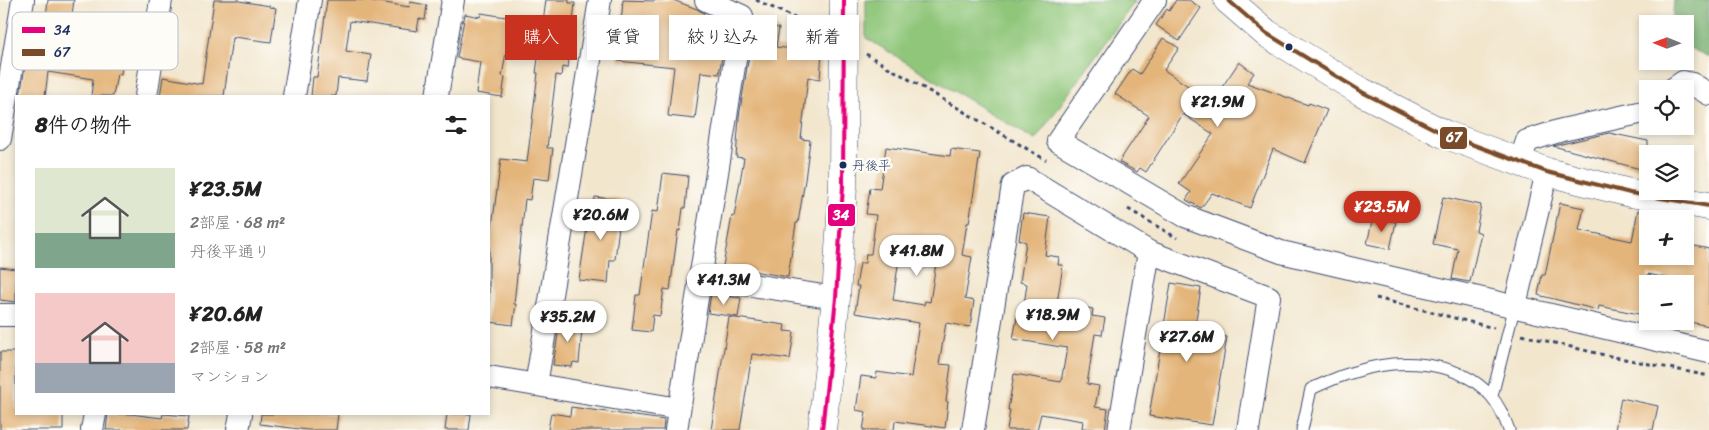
<!DOCTYPE html>
<html lang="ja">
<meta charset="utf-8">
<style>
body{margin:0;font-family:Sriracha,"Klee One",sans-serif;background:#f2f2f2;color:#222;height:100vh;display:flex;flex-direction:column;font-size:19px;white-space:nowrap}
*{box-sizing:border-box;margin:0}
p{font-size:16px;color:#767676}
.icon{flex:none;width:28px;height:28px;fill:none;stroke:currentColor;stroke-width:2;stroke-linecap:round;stroke-linejoin:round}
.map{position:relative;flex:1;overflow:hidden}
.details{position:absolute;left:15px;top:95px;width:475px;height:320px;display:flex;flex-direction:column;background:#fff;border-radius:0px;box-shadow:0 2px 8px #0003}
.details>*{flex:none}
.top-card{position:absolute;left:505px;top:15px;width:475px;height:45px;display:flex;gap:10px}
.needle{width:32px;rotate:271deg}
.tools{position:absolute;left:1639px;top:15px;display:grid;gap:10px}
.tools a{display:grid;place-items:center;width:55px;height:55px;border-radius:0px;background:#fff;box-shadow:0 2px 8px #0003;font-size:25px}
.price{position:absolute;translate:-50% -42px;padding:0 11px;border-radius:18px;background:#fff;color:#222;font-size:16px;line-height:32px;filter:drop-shadow(0 1px 2px #0008)}
.price::after{content:'';position:absolute;left:50%;top:30px;width:15px;height:11px;margin-left:-8px;background:inherit;clip-path:polygon(0 0,100% 0,50% 100%)}
.price.on{background:#c8321e;color:#fff}
ul{padding:0;list-style:none}
li{display:flex;align-items:center;gap:15px;height:125px;padding:0 20px}
li span{display:grid;place-items:center;flex:none;width:140px;height:100px;border-radius:0px;color:#555}
li>.icon{margin-inline-start:auto}
span .icon{width:60px;height:60px;fill:#fffc;stroke-width:1}
li b{font-size:21px}
h2{display:flex;justify-content:space-between;align-items:center;height:60px;padding:0 20px;font-size:21px}
.tag{padding:0 18px;border-radius:0px;background:#fff;box-shadow:0 2px 8px #0003;font-size:18px;line-height:45px}
.tag.on{background:#c8321e;color:#fff}
.map>svg:first-child{display:block}
.green{fill:#8fc679;stroke:#557a6c}
.forest{fill:#73ab69;stroke:#476d64}
.building{fill:#e4b57a;fill-rule:evenodd}
.lines{fill:none;stroke-linecap:round;stroke-linejoin:round}
.lane-casing{stroke:#3b4a6f;stroke-width:13}
.street-casing{stroke:#3b4a6f;stroke-width:24}
.secondary-casing{stroke:#3b4a6f;stroke-width:29}
.path{stroke:#3b4a6f;stroke-width:3;stroke-dasharray:4 4;stroke-linecap:butt}
.lane{stroke:#fff;stroke-width:11}
.street{stroke:#fff;stroke-width:22}
.secondary{stroke:#fff;stroke-width:28}
.bus-1-casing{stroke:#fdfcf7;stroke-width:8}
.bus-2-casing{stroke:#fdfcf7;stroke-width:8}
.bus-1{stroke:#e5007d;stroke-width:4}
.bus-2{stroke:#7a4b2a;stroke-width:4}
.bus-dot{fill:#1b2f5e;stroke:#fdfcf7;stroke-width:2}
.labels{text-anchor:middle;dominant-baseline:central;stroke-width:5;stroke-linejoin:round;paint-order:stroke}
.bus-label{font-size:13px;fill:#1b2f5e;stroke:#fdfcf7;text-anchor:start}
.key{fill:#fdfcf7;stroke:#b9bec9;stroke-width:1}
.key-label{font-size:14px;fill:#1b2f5e}
.line-badge{stroke:#fdfcf7;stroke-width:2}
.badge-label{font-size:14px;text-anchor:middle;font-weight:bold;fill:#fff}
</style>
<div class="map">
<svg width="1709" height="430" viewBox="0 0 1709 430">
<rect width="100%" height="100%" fill="#fdfcf7"/>
<filter id="ink" filterUnits="userSpaceOnUse"><feTurbulence type="fractalNoise" baseFrequency=".02" numOctaves="2"/><feDisplacementMap in="SourceGraphic" scale="10" xChannelSelector="R" yChannelSelector="G"/><feConvolveMatrix kernelMatrix="1 2 1 2 8 2 1 2 1" color-interpolation-filters="sRGB"/></filter>
<filter id="wash" filterUnits="userSpaceOnUse"><feTurbulence type="fractalNoise" baseFrequency=".0096" numOctaves="4" result="noise"/><feDisplacementMap in="SourceGraphic" scale="20" xChannelSelector="R" yChannelSelector="G"/><feGaussianBlur stdDeviation="1.12" result="paint"/><feColorMatrix in="noise" values="0 0 0 0 0 0 0 0 0 0 0 0 0 0 0 0 0 1.4 0 .05"/><feComposite in="paint" operator="in"/></filter>
<g filter="url(#wash)">
<rect width="100%" height="100%" fill="#f2e6cd"/>
<path class="green" d="M 866,0 L 1136,0 L 1035,140 L 866,38 Z"/>
<path class="forest" d="M 1674,0 L 1709,0 L 1709,57 L 1685,46 L 1685,24 L 1672,24 Z"/>
<g id="blocks">
<path class="building" d="M 48,0 L 74,0 L 66,59 L 97,64 L 100,42 L 125,46 L 121,74 L 117,74 L 113,96 L 91,96 L 93,79 L 48,72 L 45,96 L 20,96 L 26,61 L 40,63 Z
M 214,0 L 240,0 L 239,1 L 270,6 L 270,7 L 276,8 L 271,42 L 234,37 L 234,39 L 232,38 L 224,96 L 160,96 L 163,77 L 202,84 Z
M 327,0 L 367,0 L 409,7 L 410,2 L 427,5 L 425,20 L 419,19 L 417,31 L 350,21 L 346,51 L 371,55 L 367,81 L 338,78 L 336,96 L 311,96 L 313,77 L 317,77 Z
M 546,0 L 569,0 L 569,3 L 575,3 L 568,68 L 562,67 L 561,76 L 556,75 L 547,148 L 553,148 L 549,180 L 533,178 L 530,200 L 525,199 L 514,304 L 516,304 L 513,325 L 489,322 L 489,234 L 491,234 L 501,159 L 527,162 L 538,73 L 536,73 Z
M 623,0 L 655,1 L 656,0 L 673,0 L 697,9 L 704,13 L 694,38 L 707,40 L 707,44 L 724,46 L 719,74 L 701,72 L 695,119 L 668,116 L 674,67 L 618,61 Z
M 1176,0 L 1189,0 L 1201,8 L 1179,41 L 1156,25 L 1167,9 L 1169,11 Z
M 481,13 L 512,18 L 502,76 L 505,77 L 502,97 L 476,93 L 480,62 L 457,58 L 465,14 L 480,17 Z
M 754,25 L 779,28 L 776,47 L 822,52 L 820,79 L 808,77 L 801,139 L 810,140 L 805,180 L 798,223 L 796,223 L 788,277 L 723,266 L 732,216 L 734,217 L 744,158 L 736,157 L 739,117 Z
M 1163,38 L 1179,48 L 1164,70 L 1212,102 L 1239,62 L 1254,73 L 1247,83 L 1308,105 L 1309,103 L 1327,110 L 1305,163 L 1273,149 L 1250,208 L 1212,193 L 1201,208 L 1186,200 L 1191,192 L 1179,184 L 1213,134 L 1183,114 L 1146,172 L 1140,168 L 1137,172 L 1119,162 L 1149,116 L 1115,94 L 1132,69 L 1140,74 Z
M 1609,133 L 1648,141 L 1648,171 L 1553,146 Z
M 886,147 L 950,156 L 951,149 L 980,153 L 969,223 L 967,223 L 962,255 L 972,257 L 965,299 L 974,301 L 970,327 L 946,323 L 939,364 L 951,365 L 946,401 L 948,402 L 945,428 L 895,421 L 894,430 L 863,430 L 866,412 L 856,410 L 861,376 L 876,378 L 877,372 L 911,377 L 919,323 L 855,313 L 859,286 L 856,286 L 860,263 L 865,263 L 866,254 L 871,254 L 876,215 L 866,214 L 870,188 L 880,189 ZM 900,252 L 937,257 L 930,302 L 925,301 L 924,305 L 893,300 Z
M 663,173 L 688,176 L 685,208 L 683,208 L 680,231 L 678,230 L 670,290 L 664,289 L 660,316 L 653,315 L 651,332 L 632,330 L 636,295 L 640,295 L 652,211 L 658,212 Z
M 595,197 L 622,200 L 615,260 L 610,260 L 608,283 L 579,280 L 587,227 L 591,227 Z
M 1443,197 L 1481,205 L 1476,231 L 1481,233 L 1470,282 L 1452,279 L 1458,249 L 1433,244 Z
M 1560,203 L 1584,208 L 1579,230 L 1632,241 L 1638,210 L 1648,212 L 1648,256 L 1685,256 L 1685,244 L 1709,249 L 1709,326 L 1685,321 L 1685,282 L 1648,274 L 1648,299 L 1644,315 L 1599,306 L 1598,310 L 1538,295 L 1542,275 L 1545,275 Z
M 1023,213 L 1050,217 L 1045,255 L 1059,257 L 1058,265 L 1063,265 L 1057,303 L 1093,309 L 1092,316 L 1105,318 L 1102,335 L 1095,334 L 1087,384 L 1099,386 L 1095,407 L 1108,409 L 1105,430 L 1082,428 L 1083,421 L 1041,414 L 1037,430 L 1007,430 L 1010,410 L 1008,410 L 1014,374 L 1061,382 L 1067,348 L 1013,339 L 1017,318 L 1022,318 L 1027,284 L 1020,282 L 1026,242 L 1019,240 Z
M 1373,217 L 1396,222 L 1390,249 L 1367,244 Z
M 0,267 L 16,269 L 16,302 L 0,300 Z
M 1171,283 L 1201,288 L 1194,332 L 1227,337 L 1212,425 L 1149,416 Z
M 711,294 L 741,298 L 738,317 L 708,313 Z
M 561,316 L 578,318 L 577,328 L 582,329 L 579,363 L 573,362 L 572,367 L 553,365 Z
M 729,317 L 785,325 L 784,331 L 794,332 L 790,359 L 752,354 L 740,430 L 711,430 Z
M 0,352 L 16,352 L 16,414 L 63,414 L 63,430 L 0,430 Z
M 1621,398 L 1658,406 L 1653,430 L 1615,430 Z
M 571,407 L 664,420 L 663,430 L 548,430 L 551,413 L 570,416 Z
M 108,414 L 130,414 L 162,418 L 163,414 L 189,416 L 187,430 L 106,430 Z
M 261,414 L 338,414 L 336,430 L 307,430 L 260,424 Z
M 447,414 L 471,414 L 469,430 L 445,430 Z"/>
</g>
</g>
<g filter="url(#ink)">
<use href="#blocks" fill-opacity="0" stroke="#3b4a6f" stroke-width="1"/>
<g class="lines">
<g class="lane-casing">
<path id="lane" d="M 1492,396 L 1515,305
M 1302,430 L 1311,389 C 1324,383 1337,377 1351,373 C 1395,358 1457,358 1491,396 C 1499,405 1505,419 1509,430"/>
</g>
<g class="street-casing">
<path id="street" d="M 1155,0 L 1058,141 L 1185,216 L 1281,252 L 1709,352
M 1673,89 L 1683,82 L 1692,84 L 1709,94
M 146,96 L 161,0
M 294,96 L 310,0
M 437,96 L 453,0
M 0,139 L 23,0
M 1520,162 L 1527,141 L 1562,130 L 1648,111
M 700,277 L 836,298
M 1515,305 L 1547,172
M 0,315 L 16,315
M 489,377 L 679,409
M 536,385 L 600,0
M 92,430 L 95,414
M 238,430 L 241,414
M 676,430 L 742,16 L 706,0
M 973,430 L 1013,185 L 1027,178 L 1149,252 L 1269,297 L 1248,430
M 1119,430 L 1149,252"/>
</g>
<g class="secondary-casing">
<path id="secondary" d="M 1228,0 L 1266,33 L 1362,92 L 1444,134 L 1547,172 L 1630,193 L 1709,206
M 822,430 L 836,298 L 843,186 L 844,0"/>
</g>
<path class="path" d="M 756,0 L 821,30
M 866,54 L 1046,160
M 1128,209 L 1177,238
M 1376,298 L 1494,328
M 1522,335 L 1600,354 L 1709,376"/>
<use href="#lane" class="lane"/>
<use href="#street" class="street"/>
<use href="#secondary" class="secondary"/>
<g class="bus-1-casing">
<path id="bus-1" d="M 822,430 L 836,298 L 843,186 L 844,0"/>
</g>
<g class="bus-2-casing">
<path id="bus-2" d="M 1228,0 L 1266,33 L 1362,92 L 1444,134 L 1547,172 L 1630,193 L 1709,206"/>
</g>
<use href="#bus-1" class="bus-1"/>
<use href="#bus-2" class="bus-2"/>
</g>
</g>
<g class="bus-dot">
<circle cx="1289" cy="47" r="4.5"/>
<circle cx="843" cy="165" r="4.5"/>
</g>
<g class="labels">
<g class="bus-label">
<text x="852" y="165">丹後平</text>
</g>
</g>
<rect x="12" y="12" width="166" height="58" rx="8" class="key"/>
<rect x="22" y="27" width="23" height="6" fill="#e5007d"/>
<rect x="22" y="49" width="23" height="7" fill="#7a4b2a"/>
<g class="key-label">
<text x="54" y="35">34</text>
<text x="54" y="57">67</text>
</g>
<g class="line-badge">
<rect x="1439" y="126" width="29" height="24" rx="5" fill="#7a4b2a"/>
<rect x="827" y="203" width="29" height="24" rx="5" fill="#e5007d"/>
</g>
<g class="badge-label">
<text x="1454" y="142">67</text>
<text x="841" y="220">34</text>
</g>
</svg>
<div class="tools">
<a><svg class="needle" viewBox="-14 -14 28 28"><path d="M0-13l5 13h-10z" fill="#e53935"/><path d="M0 13l5-13h-10z" fill="#767676"/></svg></a>
<a><svg class="icon" aria-label="locate" viewBox="0 0 24 24"><circle cx="12" cy="12" r="6"/><path d="M12 2v4M12 18v4M2 12h4M18 12h4"/></svg></a>
<a><svg class="icon" aria-label="layers" viewBox="0 0 24 24"><path d="M12 4l9 5-9 5-9-5zM3 14l9 5 9-5"/></svg></a>
<a>+</a>
<a>−</a>
</div>
<b class="price" style="left:1218px;top:128px">¥21.9M</b>
<b class="price on" style="left:1382px;top:233px">¥23.5M</b>
<b class="price" style="left:601px;top:241px">¥20.6M</b>
<b class="price" style="left:917px;top:277px">¥41.8M</b>
<b class="price" style="left:724px;top:306px">¥41.3M</b>
<b class="price" style="left:1053px;top:341px">¥18.9M</b>
<b class="price" style="left:568px;top:343px">¥35.2M</b>
<b class="price" style="left:1187px;top:363px">¥27.6M</b>
<div class="top-card">
<a class="tag on">購入</a>
<a class="tag">賃貸</a>
<a class="tag">絞り込み</a>
<a class="tag">新着</a>
</div>
<section class="details">
<h2>8件の物件<svg class="icon" aria-label="filters" viewBox="0 0 24 24"><path d="M4 7h16M4 17h16"/><circle cx="9" cy="7" r="2"/><circle cx="15" cy="17" r="2"/></svg></h2>
<ul>
<li><span style="background:linear-gradient(#dfe7d0 65%,#7fa58c 0)"><svg class="icon" aria-label="home" viewBox="0 0 24 24"><path d="M3 11l9-7 9 7M6 9v11h12V9"/></svg></span><div><b>¥23.5M</b><p>2部屋 · 68 m²</p><p>丹後平通り</p></div></li>
<li><span style="background:linear-gradient(#f6c9c9 70%,#9aa5b1 0)"><svg class="icon" aria-label="home" viewBox="0 0 24 24"><path d="M3 11l9-7 9 7M6 9v11h12V9"/></svg></span><div><b>¥20.6M</b><p>2部屋 · 58 m²</p><p>マンション</p></div></li>
</ul>
</section>
</div>
